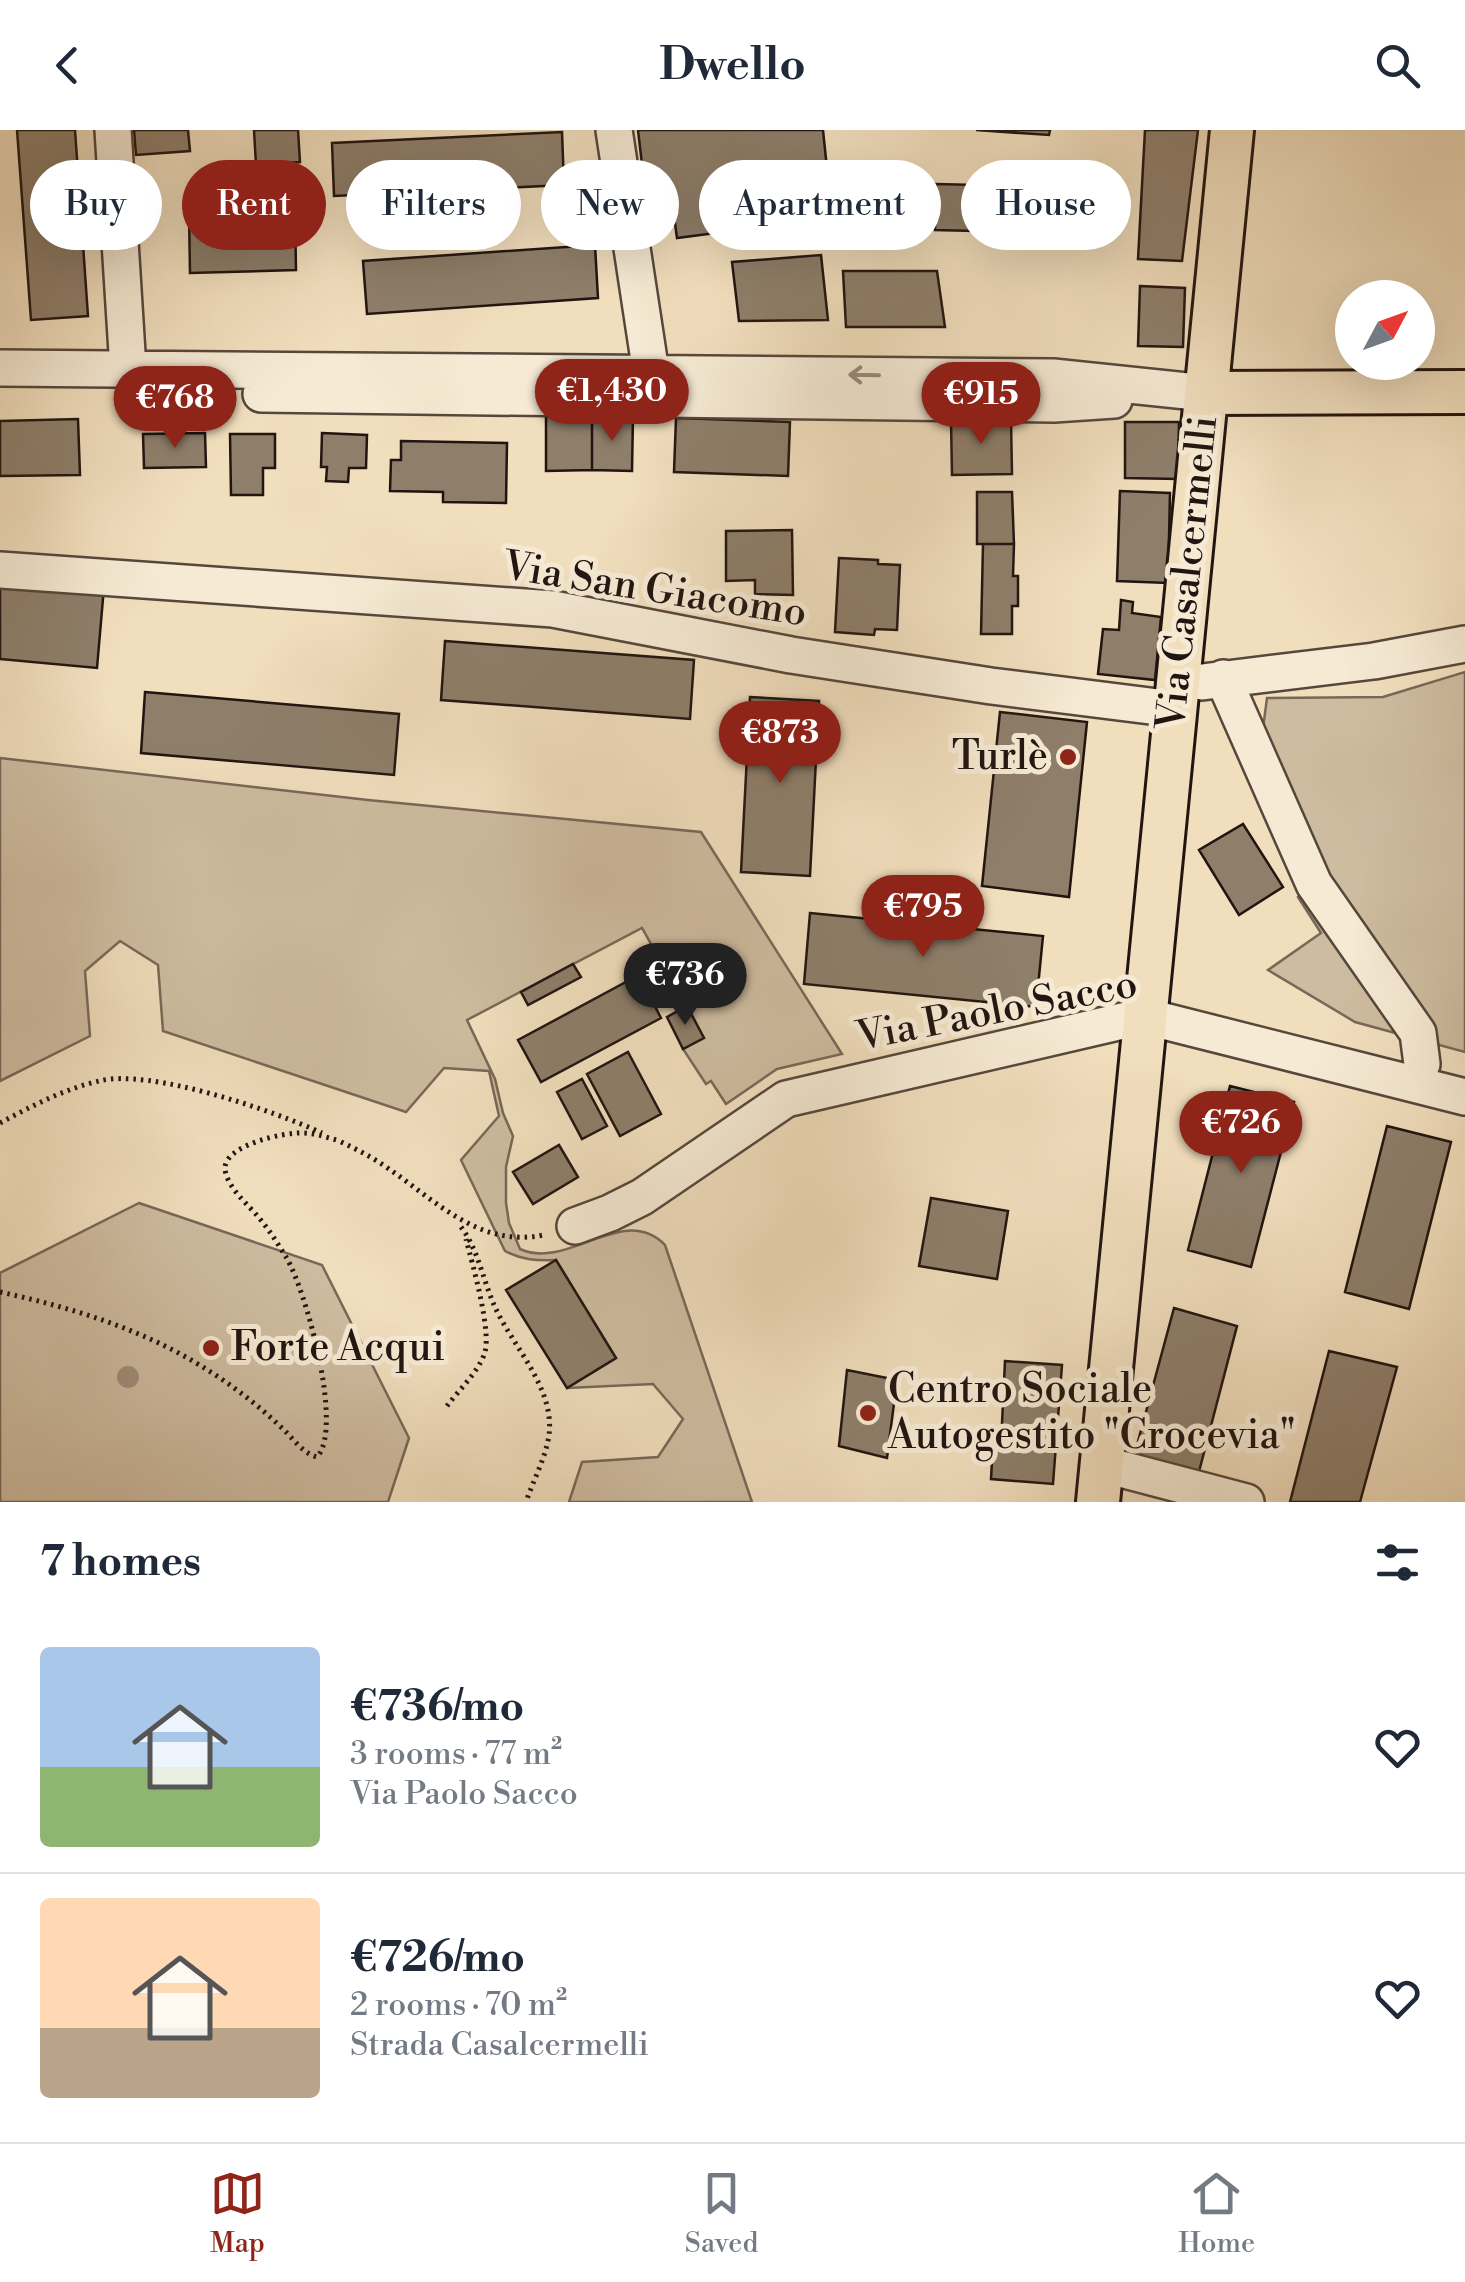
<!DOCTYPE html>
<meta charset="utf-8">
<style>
body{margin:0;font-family:"Libre Bodoni",serif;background:#f6f6f7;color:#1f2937;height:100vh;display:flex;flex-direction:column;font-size:38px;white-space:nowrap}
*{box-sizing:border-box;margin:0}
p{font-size:32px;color:#747a83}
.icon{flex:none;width:55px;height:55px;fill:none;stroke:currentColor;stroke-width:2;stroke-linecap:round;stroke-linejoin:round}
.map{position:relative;height:1372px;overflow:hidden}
.sheet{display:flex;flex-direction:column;background:#fff;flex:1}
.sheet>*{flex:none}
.banner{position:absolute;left:30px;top:30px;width:1405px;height:90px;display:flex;gap:20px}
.needle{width:65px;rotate:49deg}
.buttons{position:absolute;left:1335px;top:150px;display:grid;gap:20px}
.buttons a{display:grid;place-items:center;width:100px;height:100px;border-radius:50%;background:#fff;box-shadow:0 10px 40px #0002;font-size:50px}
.price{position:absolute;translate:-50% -85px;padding:0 22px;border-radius:35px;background:#8f2418;color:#fff;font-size:32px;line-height:65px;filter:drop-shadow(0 2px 5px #0008)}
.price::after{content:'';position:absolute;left:50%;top:60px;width:30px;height:22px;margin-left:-15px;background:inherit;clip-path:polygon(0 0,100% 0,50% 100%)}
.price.active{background:#222;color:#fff}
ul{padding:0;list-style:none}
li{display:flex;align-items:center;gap:30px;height:250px;padding:0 40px}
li+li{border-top:2px solid #e0e1e3}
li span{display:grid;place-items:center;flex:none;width:280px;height:200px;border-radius:10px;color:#555}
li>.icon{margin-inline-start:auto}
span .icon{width:120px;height:120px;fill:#fffc;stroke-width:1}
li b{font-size:42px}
h2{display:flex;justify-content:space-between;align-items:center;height:120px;padding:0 40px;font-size:42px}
.tag{padding:0 35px;border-radius:45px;background:#fff;box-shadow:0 10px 40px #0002;font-size:35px;line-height:90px}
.tag.active{background:#8f2418;color:#fff}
header{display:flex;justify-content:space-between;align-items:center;height:130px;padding:0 40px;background:#fff;font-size:45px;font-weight:700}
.dock{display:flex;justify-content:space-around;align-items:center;height:140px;border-top:2px solid #e0e1e3;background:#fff;font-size:28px;color:#747a83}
.dock a{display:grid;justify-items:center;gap:5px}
.dock .active{color:#8f2418}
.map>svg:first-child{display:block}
.green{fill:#cebca0;stroke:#786858;stroke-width:2.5}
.building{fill:#8e7e6a;stroke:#221511;stroke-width:2.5}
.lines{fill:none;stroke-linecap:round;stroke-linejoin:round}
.minor-casing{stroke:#56473c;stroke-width:40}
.major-casing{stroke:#221511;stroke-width:48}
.path{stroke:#221511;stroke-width:5;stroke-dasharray:2.5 5;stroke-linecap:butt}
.minor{stroke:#f6ead4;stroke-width:35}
.major{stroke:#f1debd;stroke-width:42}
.tree{fill:#a08f7a}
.oneway{stroke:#978a7c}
.poi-dot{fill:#8f2418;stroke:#f6ead4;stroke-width:4}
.labels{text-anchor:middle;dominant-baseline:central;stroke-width:10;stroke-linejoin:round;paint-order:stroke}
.street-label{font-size:40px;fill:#221511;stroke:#f6ead4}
.poi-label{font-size:40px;fill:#221511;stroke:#f6ead4;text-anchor:start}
</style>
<header><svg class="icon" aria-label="back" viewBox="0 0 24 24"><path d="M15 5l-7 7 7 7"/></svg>Dwello<svg class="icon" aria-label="search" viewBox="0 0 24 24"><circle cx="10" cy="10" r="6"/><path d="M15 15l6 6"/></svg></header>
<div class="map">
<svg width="1465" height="1372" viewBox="0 0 1465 1372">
<rect width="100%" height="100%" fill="#f1debd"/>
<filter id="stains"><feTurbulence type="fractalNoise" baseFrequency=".002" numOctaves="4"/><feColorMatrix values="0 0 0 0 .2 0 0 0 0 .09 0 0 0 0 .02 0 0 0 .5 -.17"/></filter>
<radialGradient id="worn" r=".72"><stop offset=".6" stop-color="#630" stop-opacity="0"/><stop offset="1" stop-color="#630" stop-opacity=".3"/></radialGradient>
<path class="green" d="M 1465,542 L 1465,922 L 1355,892 L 1268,840 L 1321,803 L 1298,767 L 1318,753 L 1260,621 L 1267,568 L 1383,567 Z
M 0,628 L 368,670 L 701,702 L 842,924 L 777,939 L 726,974 L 711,951 L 706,954 L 683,919 L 703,907 L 642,798 L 467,890 L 495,949 L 503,983 L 513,1006 L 506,1037 L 506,1073 L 509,1093 L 520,1119 C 568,1141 623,1072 665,1115 L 752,1372 L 569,1372 L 582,1332 L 658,1327 L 683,1289 L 653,1254 L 567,1258 L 616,1228 L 556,1130 C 537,1131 522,1130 505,1121 L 461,1030 L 499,986 L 489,941 L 444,938 L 406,982 L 163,901 L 158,835 L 120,811 L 85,841 L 90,906 L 0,951 Z
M 139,1073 L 322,1135 L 409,1308 L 388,1372 L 0,1372 L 0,1143 Z"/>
<path class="building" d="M 17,0 L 75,0 L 88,186 L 31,190 Z
M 134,0 L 188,0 L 190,21 L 136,25 Z
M 254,0 L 298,0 L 300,32 L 256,35 Z
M 638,0 L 823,0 L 832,87 L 800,91 L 794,43 L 714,52 L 716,71 L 737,70 L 739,100 L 677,108 L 670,57 L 645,60 Z
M 976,0 L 1050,0 L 1049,5 Z
M 1145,0 L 1198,0 L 1182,131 L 1138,129 Z
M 562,2 L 564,55 L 334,66 L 332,13 Z
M 936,54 L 1066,57 L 1065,103 L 935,100 Z
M 295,81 L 296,140 L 190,143 L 189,83 Z
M 595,115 L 598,168 L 367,184 L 363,131 Z
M 821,125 L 828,190 L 739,191 L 732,132 Z
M 843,141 L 937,141 L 945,197 L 846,197 Z
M 1140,156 L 1185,158 L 1183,217 L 1138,216 Z
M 546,286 L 592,287 L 592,340 L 546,341 Z
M 592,287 L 633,287 L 632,341 L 592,340 Z
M 676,288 L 790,292 L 788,346 L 674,342 Z
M 78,289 L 80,345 L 0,346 L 0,291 Z
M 1011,290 L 1012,344 L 952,345 L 951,291 Z
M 1125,292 L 1179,292 L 1178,349 L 1125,348 Z
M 205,303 L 206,337 L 144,338 L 143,304 Z
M 322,303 L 367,305 L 366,338 L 349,338 L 348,352 L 326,351 L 327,337 L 321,337 Z
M 230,304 L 275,304 L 275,338 L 263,338 L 263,365 L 231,365 Z
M 401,311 L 507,313 L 506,373 L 443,372 L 443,362 L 390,361 L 391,330 L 401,330 Z
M 1120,361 L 1170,363 L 1168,453 L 1117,451 Z
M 977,362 L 1012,362 L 1014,414 L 977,414 Z
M 792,400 L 793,465 L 755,464 L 755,450 L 726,451 L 726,401 Z
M 983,414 L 1014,414 L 1013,446 L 1018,446 L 1018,476 L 1012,476 L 1012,504 L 981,504 Z
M 839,428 L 878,430 L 878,434 L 900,435 L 897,500 L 875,499 L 874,505 L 835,502 Z
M 0,448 L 104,457 L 97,538 L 0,529 Z
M 1121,470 L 1133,472 L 1132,483 L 1161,487 L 1155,550 L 1098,544 L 1103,499 L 1119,500 Z
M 445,511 L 694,530 L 690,589 L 441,570 Z
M 145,562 L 399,584 L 394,645 L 141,623 Z
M 750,567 L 819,571 L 810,746 L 741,742 Z
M 1000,582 L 1087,592 L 1069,767 L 982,756 Z
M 1243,694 L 1283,757 L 1239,785 L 1199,720 Z
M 810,783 L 1043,806 L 1036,877 L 804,854 Z
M 573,834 L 581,847 L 528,875 L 521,862 Z
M 639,845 L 661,888 L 541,952 L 518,910 Z
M 687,876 L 704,908 L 683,919 L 667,887 Z
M 628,922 L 661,984 L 620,1006 L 587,944 Z
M 582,949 L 607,996 L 582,1009 L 557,962 Z
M 1230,956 L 1294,972 L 1251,1137 L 1188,1120 Z
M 1387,996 L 1451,1012 L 1409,1179 L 1345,1162 Z
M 559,1015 L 578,1047 L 533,1074 L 513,1042 Z
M 931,1068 L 1008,1081 L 997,1149 L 919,1136 Z
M 556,1130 L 616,1228 L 567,1258 L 506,1160 Z
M 1174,1178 L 1237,1196 L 1195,1357 L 1130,1341 Z
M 1329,1221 L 1397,1237 L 1360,1372 L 1290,1372 Z
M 1005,1231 L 1062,1235 L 1053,1354 L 991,1349 L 993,1312 L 1001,1314 Z
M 847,1240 L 897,1250 L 887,1328 L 839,1316 Z"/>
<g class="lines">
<g class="minor-casing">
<path id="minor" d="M 113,0 L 128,239
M 614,0 L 651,243
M 0,238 L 1053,247 L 1206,263
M 261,264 L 1054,274 L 1114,270
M 0,440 L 553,479 L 791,525 L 991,556 L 1174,579
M 1223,548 L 1314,754 L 1418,903 L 1422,934
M 1202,552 L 1374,531 L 1465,514
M 575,1096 L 610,1083 L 642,1067 L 786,969 L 1144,886 L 1465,967
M 1102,1334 L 1246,1372"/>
</g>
<g class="major-casing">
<path id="major" d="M 1206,263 L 1465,262
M 1098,1372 L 1232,0"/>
</g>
<path class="path" d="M 0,993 C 32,976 64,959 99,951 C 150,938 274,981 322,1003
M 341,1012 C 358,1020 374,1028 389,1039 C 436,1071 480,1118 543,1105
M 461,1097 C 479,1121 483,1151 495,1177 C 513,1217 555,1258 549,1305 C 546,1327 533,1351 526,1372
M 0,1162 C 73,1178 146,1200 209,1241 C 235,1257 260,1277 282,1298 C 293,1308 302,1323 317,1327 C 344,1298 306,1160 286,1127 C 278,1114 270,1101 260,1089 C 249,1075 227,1058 225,1039 C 224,1015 284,1002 303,1003 C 316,1003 328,1008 340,1011
M 447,1276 C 459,1260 477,1243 484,1225 C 493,1204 472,1133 466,1109"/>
<use href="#minor" class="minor"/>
<use href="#major" class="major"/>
</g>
<circle class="tree" cx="128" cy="1247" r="11"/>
<defs><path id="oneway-shaft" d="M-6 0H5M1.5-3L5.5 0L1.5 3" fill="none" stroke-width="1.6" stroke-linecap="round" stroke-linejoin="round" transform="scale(2.5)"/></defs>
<use class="oneway" href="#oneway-shaft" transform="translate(864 245) rotate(-179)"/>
<g class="poi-dot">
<circle cx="1068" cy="627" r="10"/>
<circle cx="211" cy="1218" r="10"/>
<circle cx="868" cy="1283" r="10"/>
</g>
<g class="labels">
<g class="street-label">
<text transform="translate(1188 443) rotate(-84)">Via Casalcermelli</text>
<text transform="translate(655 460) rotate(9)">Via San Giacomo</text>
<text transform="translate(997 881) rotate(-11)">Via Paolo Sacco</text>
</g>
<g class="poi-label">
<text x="1048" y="627" text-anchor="end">Turlè</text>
<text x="231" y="1218">Forte Acqui</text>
<text x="888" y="1260">Centro Sociale<tspan x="888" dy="46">Autogestito "Crocevia"</tspan></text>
</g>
</g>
<rect width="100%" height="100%" filter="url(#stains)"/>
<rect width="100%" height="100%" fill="url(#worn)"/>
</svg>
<div class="buttons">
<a><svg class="needle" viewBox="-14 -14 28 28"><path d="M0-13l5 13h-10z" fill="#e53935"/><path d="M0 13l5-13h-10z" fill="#747a83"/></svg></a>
</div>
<b class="price" style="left:612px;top:314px">€1,430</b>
<b class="price" style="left:981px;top:317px">€915</b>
<b class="price" style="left:175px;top:321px">€768</b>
<b class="price" style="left:780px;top:656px">€873</b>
<b class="price" style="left:923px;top:830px">€795</b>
<b class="price active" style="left:685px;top:898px">€736</b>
<b class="price" style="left:1241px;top:1046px">€726</b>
<div class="banner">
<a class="tag">Buy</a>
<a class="tag active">Rent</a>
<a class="tag">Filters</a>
<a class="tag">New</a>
<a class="tag">Apartment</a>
<a class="tag">House</a>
</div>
</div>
<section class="sheet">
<h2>7 homes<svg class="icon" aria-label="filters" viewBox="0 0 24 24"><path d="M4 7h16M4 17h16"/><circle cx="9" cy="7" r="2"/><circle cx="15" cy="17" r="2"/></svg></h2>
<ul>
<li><span style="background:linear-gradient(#a9c7e8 60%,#8fb573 0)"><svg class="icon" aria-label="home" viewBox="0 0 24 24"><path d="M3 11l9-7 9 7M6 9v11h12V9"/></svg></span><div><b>€736/mo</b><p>3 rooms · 77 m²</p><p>Via Paolo Sacco</p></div><svg class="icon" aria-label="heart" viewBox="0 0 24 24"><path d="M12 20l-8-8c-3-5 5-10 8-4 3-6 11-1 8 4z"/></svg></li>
<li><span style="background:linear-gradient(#ffd9b3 65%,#b9a48a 0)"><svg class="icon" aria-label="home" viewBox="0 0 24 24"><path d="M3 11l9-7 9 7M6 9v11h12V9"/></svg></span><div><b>€726/mo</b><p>2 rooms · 70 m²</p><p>Strada Casalcermelli</p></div><svg class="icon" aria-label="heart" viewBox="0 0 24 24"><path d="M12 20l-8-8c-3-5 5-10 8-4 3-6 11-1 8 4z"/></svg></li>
</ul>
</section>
<nav class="dock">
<a class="active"><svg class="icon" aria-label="map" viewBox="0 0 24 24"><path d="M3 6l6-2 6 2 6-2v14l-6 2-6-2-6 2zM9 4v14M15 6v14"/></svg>Map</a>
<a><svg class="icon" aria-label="saved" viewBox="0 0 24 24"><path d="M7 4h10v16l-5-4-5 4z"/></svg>Saved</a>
<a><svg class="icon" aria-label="home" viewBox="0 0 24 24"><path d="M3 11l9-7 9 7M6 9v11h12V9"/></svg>Home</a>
</nav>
